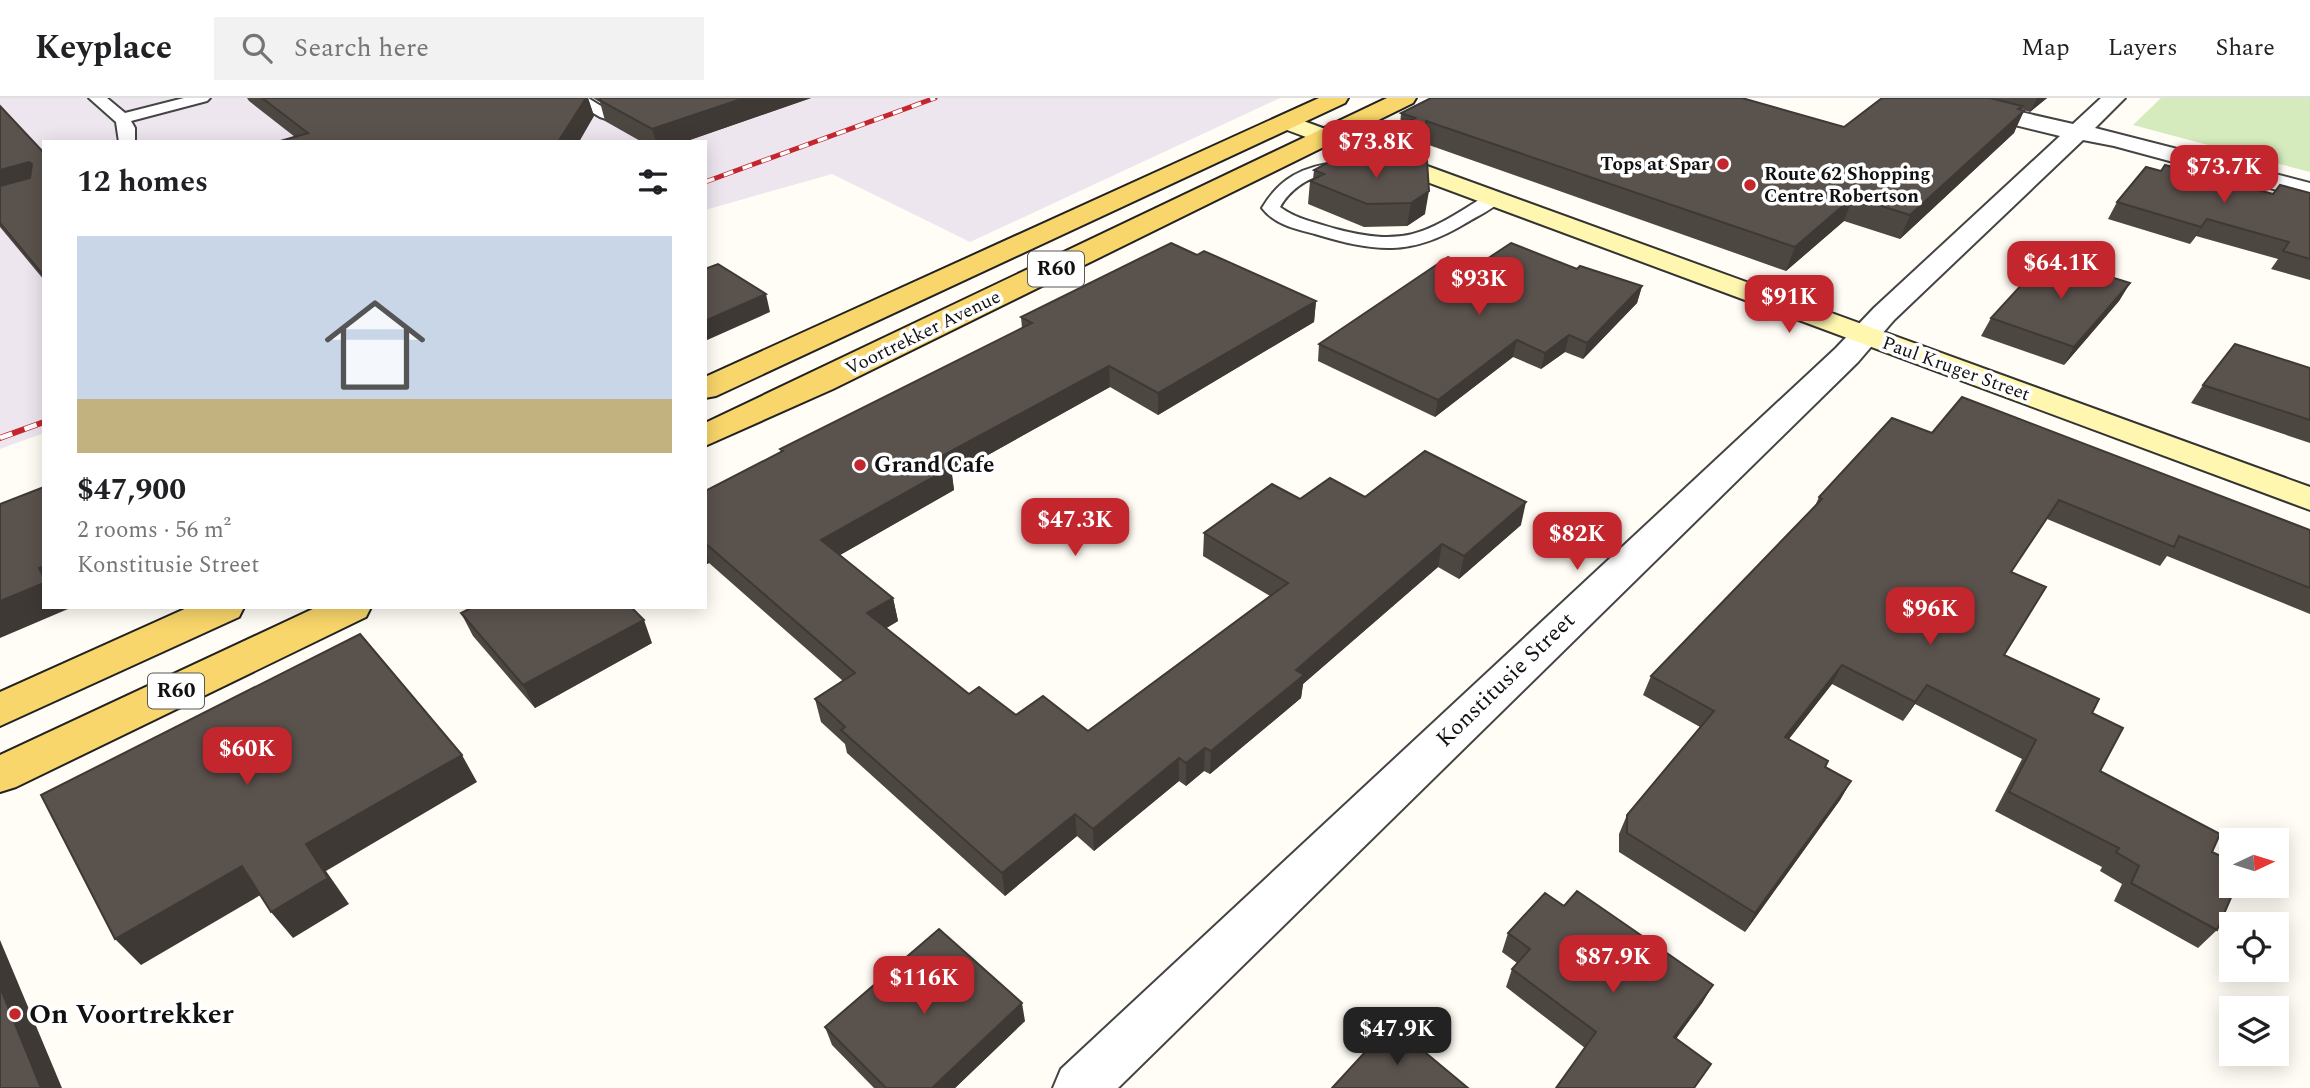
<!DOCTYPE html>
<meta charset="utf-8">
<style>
body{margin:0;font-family:Spectral,serif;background:#f2f2f2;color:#202124;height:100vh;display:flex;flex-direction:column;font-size:26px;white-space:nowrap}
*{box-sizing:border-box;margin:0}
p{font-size:23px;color:#757577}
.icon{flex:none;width:38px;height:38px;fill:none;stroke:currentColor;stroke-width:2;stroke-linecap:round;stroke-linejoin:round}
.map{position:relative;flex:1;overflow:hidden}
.panel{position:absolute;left:42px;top:42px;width:665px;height:469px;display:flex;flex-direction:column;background:#fff;border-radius:0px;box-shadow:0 4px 18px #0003}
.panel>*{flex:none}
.needle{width:46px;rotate:86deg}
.controls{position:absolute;left:2219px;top:730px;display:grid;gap:14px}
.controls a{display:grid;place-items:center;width:70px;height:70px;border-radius:0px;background:#fff;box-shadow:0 4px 18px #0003;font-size:35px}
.price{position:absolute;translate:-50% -60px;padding:0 16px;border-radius:14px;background:#c4262e;color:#fff;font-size:23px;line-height:46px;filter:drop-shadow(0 2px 4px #0008)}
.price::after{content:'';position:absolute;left:50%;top:42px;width:21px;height:16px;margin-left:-10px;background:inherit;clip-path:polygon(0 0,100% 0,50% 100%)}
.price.current{background:#222;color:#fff}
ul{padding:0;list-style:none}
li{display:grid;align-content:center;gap:14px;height:371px;padding:0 35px}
li span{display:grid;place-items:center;height:217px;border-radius:0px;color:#555}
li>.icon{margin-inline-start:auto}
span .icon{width:126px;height:126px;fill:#fffc;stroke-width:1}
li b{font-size:30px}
h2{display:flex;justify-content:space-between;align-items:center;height:84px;padding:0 35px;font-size:30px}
header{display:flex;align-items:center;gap:42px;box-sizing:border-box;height:98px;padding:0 35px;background:#fff;border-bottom:2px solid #e0e0e0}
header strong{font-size:33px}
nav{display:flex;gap:38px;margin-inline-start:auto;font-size:24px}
.search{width:490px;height:63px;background:#f2f2f2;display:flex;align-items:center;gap:18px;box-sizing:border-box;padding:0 24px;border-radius:0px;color:#757577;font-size:26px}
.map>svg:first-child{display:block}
.industrial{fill:#eee6ef}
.green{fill:#d5ebbd}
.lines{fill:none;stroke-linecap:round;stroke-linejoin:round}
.lane-casing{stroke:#444;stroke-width:4}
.street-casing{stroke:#444;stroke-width:4}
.secondary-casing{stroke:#333;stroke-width:4}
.primary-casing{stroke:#222;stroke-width:4}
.lane{fill:#fff;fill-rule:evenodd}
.street{fill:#fff;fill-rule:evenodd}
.secondary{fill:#fff6b0;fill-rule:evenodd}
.primary{fill:#f9d66b;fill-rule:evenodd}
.rail-far1-casing{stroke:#c4262e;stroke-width:5}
.rail-casing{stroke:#c4262e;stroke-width:6}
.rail-far1{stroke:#fff;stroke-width:3.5;stroke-dasharray:10;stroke-linecap:butt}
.rail{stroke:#fff;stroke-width:4.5;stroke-dasharray:13;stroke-linecap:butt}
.wall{fill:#4d4742}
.shaded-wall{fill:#3f3936}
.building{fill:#5a524d;stroke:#3f3936;stroke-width:2}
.poi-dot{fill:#c4262e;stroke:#fff;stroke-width:2.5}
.labels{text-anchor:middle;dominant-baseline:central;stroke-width:7;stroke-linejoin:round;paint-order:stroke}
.far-poi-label{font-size:19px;font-weight:bold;fill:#111;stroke:#fff;text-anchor:end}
.far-street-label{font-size:19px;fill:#111;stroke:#fff}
.shield{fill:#fff;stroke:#585858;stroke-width:2}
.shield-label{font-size:21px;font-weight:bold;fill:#111}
.poi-label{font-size:23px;font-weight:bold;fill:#111;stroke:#fff;text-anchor:start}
.street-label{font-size:23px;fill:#111;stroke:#fff}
.near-poi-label{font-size:28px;font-weight:bold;fill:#111;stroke:#fff;text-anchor:start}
</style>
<header>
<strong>Keyplace</strong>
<div class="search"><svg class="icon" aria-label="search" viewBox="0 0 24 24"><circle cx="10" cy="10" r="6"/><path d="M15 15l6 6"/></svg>Search here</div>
<nav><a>Map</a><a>Layers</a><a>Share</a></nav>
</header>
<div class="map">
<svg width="2310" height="990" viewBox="0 0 2310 990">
<rect width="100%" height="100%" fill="#fffdf5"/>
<path class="industrial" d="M 0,0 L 1280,0 L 970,144 L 832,76 L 705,112 L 705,44 L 44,44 L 44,335 L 0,351 Z"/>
<path class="green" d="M 2161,0 L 2310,0 L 2310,74 L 2133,27 Z"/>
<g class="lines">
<g class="lane-casing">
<path id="lane" d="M 89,0 L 107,0 L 125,15 L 184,0 L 210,0 L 207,3 L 131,23 L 135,30 L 135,44 L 119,44 L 116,24 Z
M 568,0 L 588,0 L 614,16 L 606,21 L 600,19 Z
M 1336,65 L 1353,67 L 1355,71 C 1348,79 1335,75 1324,77 C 1306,80 1289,93 1280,109 C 1296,121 1317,125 1336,131 C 1408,150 1427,134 1487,97 L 1493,96 L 1502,101 C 1493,112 1477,118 1466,125 C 1410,159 1375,154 1315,136 C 1296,131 1275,127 1262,110 C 1279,81 1303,68 1336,65 Z"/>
</g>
<g class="street-casing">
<path id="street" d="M 1922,0 L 1959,0 L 2073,26 L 2101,0 L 2125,0 L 2095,30 L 2310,85 L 2310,101 L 2114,48 L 2083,42 L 1894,222 L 1858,264 L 1118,990 L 1053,990 L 1061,971 L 1836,250 L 1874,210 L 2060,38 L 1925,5 Z"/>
</g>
<g class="secondary-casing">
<path id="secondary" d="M 1287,17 L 2310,389 L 2310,412 L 1279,29 L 1275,24 L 1279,19 Z"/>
</g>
<g class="primary-casing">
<path id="primary" d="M 1319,0 L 1348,0 L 1345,5 L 716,298 L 705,300 L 705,279 Z
M 1387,0 L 1416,0 L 1413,5 L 833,291 L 705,348 L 705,325 Z
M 189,509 L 244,509 L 239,519 L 0,628 L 0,594 Z
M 317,509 L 371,509 L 366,519 L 16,689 L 0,694 L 0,657 Z"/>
</g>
<use href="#lane" class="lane"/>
<use href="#street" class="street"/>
<use href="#secondary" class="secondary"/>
<use href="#primary" class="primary"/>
<g class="rail-far1-casing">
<path id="rail-far1" d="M 705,84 L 935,0"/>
</g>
<g class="rail-casing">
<path id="rail" d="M 0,340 L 44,324"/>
</g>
<use href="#rail-far1" class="rail-far1"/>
<use href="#rail" class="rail"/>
</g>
<path class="wall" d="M 247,0 L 588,0 L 594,18 L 295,39 L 249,3 Z
M 593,0 L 811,0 L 684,44 L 642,44 L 605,23 L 600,4 Z
M 1882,0 L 2047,0 L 2030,14 L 2021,11 L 2014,35 L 1900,141 L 1844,123 L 1786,173 L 1426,46 L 1424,62 L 1425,116 L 1407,128 L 1364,129 L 1308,106 L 1310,83 L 1313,81 L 1314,72 L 1406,66 L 1415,61 L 1391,52 L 1394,30 L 1400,28 L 1401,15 L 1844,29 Z
M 0,8 L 44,55 L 44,182 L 0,129 Z
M 2161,73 L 2273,96 L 2310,95 L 2310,182 L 2271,171 L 2278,161 L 2196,138 L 2190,146 L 2108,121 L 2117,104 Z
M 1197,157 L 1316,203 L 1314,224 L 1158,317 L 1110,289 L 952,377 L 954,392 L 840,457 L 893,500 L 898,523 L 886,530 L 969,596 L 1016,617 L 1088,633 L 1270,498 L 1203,458 L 1204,435 L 1300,401 L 1365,399 L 1521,427 L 1459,481 L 1438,469 L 1303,586 L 1301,600 L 1210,676 L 1204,673 L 1186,688 L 1179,683 L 1094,753 L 1077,738 L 1005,798 L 847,655 L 845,646 L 821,624 L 815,601 L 843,583 L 709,465 L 705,467 L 705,393 L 781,354 L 780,351 L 1022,230 L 1021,219 Z
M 1475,169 L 1577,171 L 1642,188 L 1637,205 L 1583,261 L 1565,254 L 1541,271 L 1513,259 L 1435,319 L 1318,263 L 1319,246 Z
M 2130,185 L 2119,203 L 2064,267 L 1981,238 L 1991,220 Z
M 2310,270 L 2310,345 L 2191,305 L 2203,287 Z
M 1932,335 L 2310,432 L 2310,516 L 2167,458 L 2160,468 L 2047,421 L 2011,474 L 2004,557 L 2092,615 L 2100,673 L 2212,754 L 2217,832 L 2198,850 L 2114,803 L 2122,786 L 2100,773 L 2102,769 L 1995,713 L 2022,661 L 1915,606 L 1903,623 L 1832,586 L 1788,641 L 1826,669 L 1851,683 L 1840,702 L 1745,834 L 1619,754 L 1619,736 L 1627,717 L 1700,629 L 1643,597 L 1651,578 L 1815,408 L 1819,399 Z
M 461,515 L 652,545 L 535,610 L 473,538 Z
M 1564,808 L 1713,887 L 1702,905 L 1676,941 L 1700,984 L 1585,950 L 1506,889 L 1512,871 L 1517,865 L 1502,854 L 1508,835 Z
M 1025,923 L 955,990 L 874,990 L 832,947 L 825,929 Z"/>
<path class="shaded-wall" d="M 586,0 L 588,0 L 594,18 L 579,44 L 558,44 Z
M 744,0 L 811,0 L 684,44 L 656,44 L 652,31 Z
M 2037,0 L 2047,0 L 2030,14 Z
M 2022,8 L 2017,20 L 2024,13 L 2014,35 L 1900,141 L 1910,117 Z
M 29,64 L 43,86 L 0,99 L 0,72 Z
M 1429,93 L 1425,116 L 1407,128 L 1411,105 Z
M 1853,99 L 1844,123 L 1786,173 L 1795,149 Z
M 2207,121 L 2196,138 L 2190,146 L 2201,129 Z
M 2130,185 L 2119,203 L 2064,267 L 2074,249 Z
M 1642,188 L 1637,205 L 1583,261 L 1587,245 Z
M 766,196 L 770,214 L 705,243 L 705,223 Z
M 1316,203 L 1314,224 L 1158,317 L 1158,295 Z
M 1569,237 L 1565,254 L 1541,271 L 1545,255 Z
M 1517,242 L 1513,259 L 1435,319 L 1438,302 Z
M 1109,268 L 1110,289 L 952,377 L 954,392 L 826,465 L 821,442 L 938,360 Z
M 1526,404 L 1521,427 L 1459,481 L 1464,458 Z
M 1442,446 L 1438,469 L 1303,586 L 1301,600 L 1210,676 L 1211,653 L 1296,572 Z
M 705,453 L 709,465 L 705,467 Z
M 44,468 L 44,480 L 39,470 Z
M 44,485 L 44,509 L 67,509 L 68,511 L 0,540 L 0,503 Z
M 893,500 L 898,523 L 872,539 L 867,515 Z
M 644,522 L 652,545 L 535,610 L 523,587 Z
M 1842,567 L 1832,586 L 1775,659 L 1785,639 Z
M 1927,587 L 1915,606 L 1903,623 L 1915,604 Z
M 1205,650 L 1204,673 L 1186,688 L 1186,665 Z
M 462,657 L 477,684 L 326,773 L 349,806 L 293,840 L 271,814 L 306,746 Z
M 1179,660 L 1179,683 L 1094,753 L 1093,731 Z
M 1851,683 L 1840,702 L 1745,834 L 1755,815 Z
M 1075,716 L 1077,738 L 1005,798 L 1002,775 Z
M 242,768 L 264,795 L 141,867 L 115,841 Z
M 0,842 L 62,990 L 41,990 L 0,889 Z
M 1713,887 L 1702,905 L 1664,957 L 1674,939 Z
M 1022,905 L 1025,923 L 955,990 L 932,990 Z"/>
<path class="building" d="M 262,0 L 586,0 L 558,44 L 277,44 L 308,35 Z
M 602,0 L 744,0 L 652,31 L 599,2 Z
M 1431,0 L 1742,0 L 1844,29 L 1882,0 L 1990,0 L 2022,8 L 2018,11 L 2024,13 L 1910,117 L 1853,99 L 1795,149 L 1426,23 L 1427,42 L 1394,30 L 1415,20 L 1401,15 Z
M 0,8 L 44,55 L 44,178 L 0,125 L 0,88 L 30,80 L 32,66 L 29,64 L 0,72 Z
M 1340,58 L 1406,66 L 1417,59 L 1427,63 L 1429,93 L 1411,105 L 1367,106 L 1310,83 L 1324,76 L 1314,72 Z
M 2165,67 L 2273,96 L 2280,87 L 2310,95 L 2310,161 L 2283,153 L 2289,144 L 2207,121 L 2201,129 L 2117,104 L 2146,69 L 2161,73 Z
M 1171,145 L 1197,157 L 1204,153 L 1316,203 L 1158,295 L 1109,268 L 938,360 L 951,369 L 821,442 L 893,500 L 867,515 L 969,596 L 979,589 L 1016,617 L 1043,598 L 1088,633 L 1288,485 L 1204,435 L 1272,386 L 1300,401 L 1330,380 L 1365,399 L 1425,353 L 1526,404 L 1464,458 L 1442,446 L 1296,572 L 1304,577 L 1211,653 L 1205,650 L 1186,665 L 1179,660 L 1093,731 L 1075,716 L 1002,775 L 841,632 L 845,629 L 815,601 L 855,575 L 705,445 L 705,393 L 783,353 L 780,351 L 1032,225 L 1021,219 Z
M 1511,145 L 1577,171 L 1580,168 L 1642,188 L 1587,245 L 1569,237 L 1545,255 L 1517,242 L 1438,302 L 1319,246 L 1448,159 L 1475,169 Z
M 2047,159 L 2130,185 L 2074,249 L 1991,220 Z
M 718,166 L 766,196 L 705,223 L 705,171 Z
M 2235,246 L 2310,270 L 2310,322 L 2203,287 Z
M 1962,299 L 2310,432 L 2310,490 L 2179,438 L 2174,449 L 2059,402 L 2011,474 L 2046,489 L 2004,557 L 2099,601 L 2092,615 L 2123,630 L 2100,673 L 2220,736 L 2212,754 L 2231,763 L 2231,788 L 2236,788 L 2217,832 L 2131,785 L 2139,768 L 2116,754 L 2119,750 L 2009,694 L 2036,642 L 1927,587 L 1915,604 L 1842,567 L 1785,639 L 1828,663 L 1825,669 L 1851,683 L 1755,815 L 1627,735 L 1627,717 L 1714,613 L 1651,578 L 1822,401 L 1819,399 L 1892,320 L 1932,335 Z
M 44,389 L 44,468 L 39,470 L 44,480 L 44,485 L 0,503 L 0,406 Z
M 473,509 L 631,509 L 644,522 L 523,587 L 461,515 Z
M 360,536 L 462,657 L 306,746 L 328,780 L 271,814 L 242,768 L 115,841 L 41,697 Z
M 1577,793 L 1713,887 L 1674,939 L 1711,966 L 1694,990 L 1556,990 L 1596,934 L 1512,871 L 1530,851 L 1508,835 L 1545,795 L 1564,808 Z
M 939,831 L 1022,905 L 932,990 L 886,990 L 825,929 Z
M 0,889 L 41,990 L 0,990 Z
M 1391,926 L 1468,990 L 1332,990 Z"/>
<g class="poi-dot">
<circle cx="1723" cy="66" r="7"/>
<circle cx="1750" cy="87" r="7"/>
<circle cx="860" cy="367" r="7"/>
<circle cx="15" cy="916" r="7"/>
</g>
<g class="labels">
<g class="far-poi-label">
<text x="1709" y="66">Tops at Spar</text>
<text x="1764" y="76" text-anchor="start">Route 62 Shopping<tspan x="1764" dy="22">Centre Robertson</tspan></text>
</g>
<g class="far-street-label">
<text transform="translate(923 235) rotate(-26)">Voortrekker Avenue</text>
<text transform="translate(1956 271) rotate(20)">Paul Kruger Street</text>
</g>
<g class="shield">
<rect x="1028" y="153.5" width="56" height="35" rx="5"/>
<rect x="148" y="575.5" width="56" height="35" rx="5"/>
</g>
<g class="shield-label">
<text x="1056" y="171">R60</text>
<text x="176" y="593">R60</text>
</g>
<g class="poi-label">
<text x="874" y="367">Grand Cafe</text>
</g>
<g class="street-label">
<text transform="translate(1506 582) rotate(-44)">Konstitusie Street</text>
</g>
<g class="near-poi-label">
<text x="29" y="916">On Voortrekker</text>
</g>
</g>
</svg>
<div class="controls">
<a><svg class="needle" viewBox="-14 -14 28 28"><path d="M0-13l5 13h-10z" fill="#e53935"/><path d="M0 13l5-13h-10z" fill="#757577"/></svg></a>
<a><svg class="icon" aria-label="locate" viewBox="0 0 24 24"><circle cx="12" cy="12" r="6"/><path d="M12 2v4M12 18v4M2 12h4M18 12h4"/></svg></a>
<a><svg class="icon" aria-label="layers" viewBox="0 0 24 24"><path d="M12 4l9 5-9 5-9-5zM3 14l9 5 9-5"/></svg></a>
</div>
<b class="price" style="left:1376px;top:82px">$73.8K</b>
<b class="price" style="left:2224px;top:107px">$73.7K</b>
<b class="price" style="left:2061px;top:203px">$64.1K</b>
<b class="price" style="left:1479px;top:219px">$93K</b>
<b class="price" style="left:1789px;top:237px">$91K</b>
<b class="price" style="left:1075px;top:460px">$47.3K</b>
<b class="price" style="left:1577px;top:474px">$82K</b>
<b class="price" style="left:1930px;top:549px">$96K</b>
<b class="price" style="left:247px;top:689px">$60K</b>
<b class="price" style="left:1613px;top:897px">$87.9K</b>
<b class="price" style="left:924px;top:918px">$116K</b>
<b class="price current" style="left:1397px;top:969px">$47.9K</b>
<section class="panel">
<h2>12 homes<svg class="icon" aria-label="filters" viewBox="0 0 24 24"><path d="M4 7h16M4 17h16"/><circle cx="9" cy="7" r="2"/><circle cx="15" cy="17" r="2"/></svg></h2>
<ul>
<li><span style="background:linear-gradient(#c9d6e8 75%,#c2b280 0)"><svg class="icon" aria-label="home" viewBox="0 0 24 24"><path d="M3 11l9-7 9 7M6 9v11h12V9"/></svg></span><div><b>$47,900</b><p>2 rooms · 56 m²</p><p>Konstitusie Street</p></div></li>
</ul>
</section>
</div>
